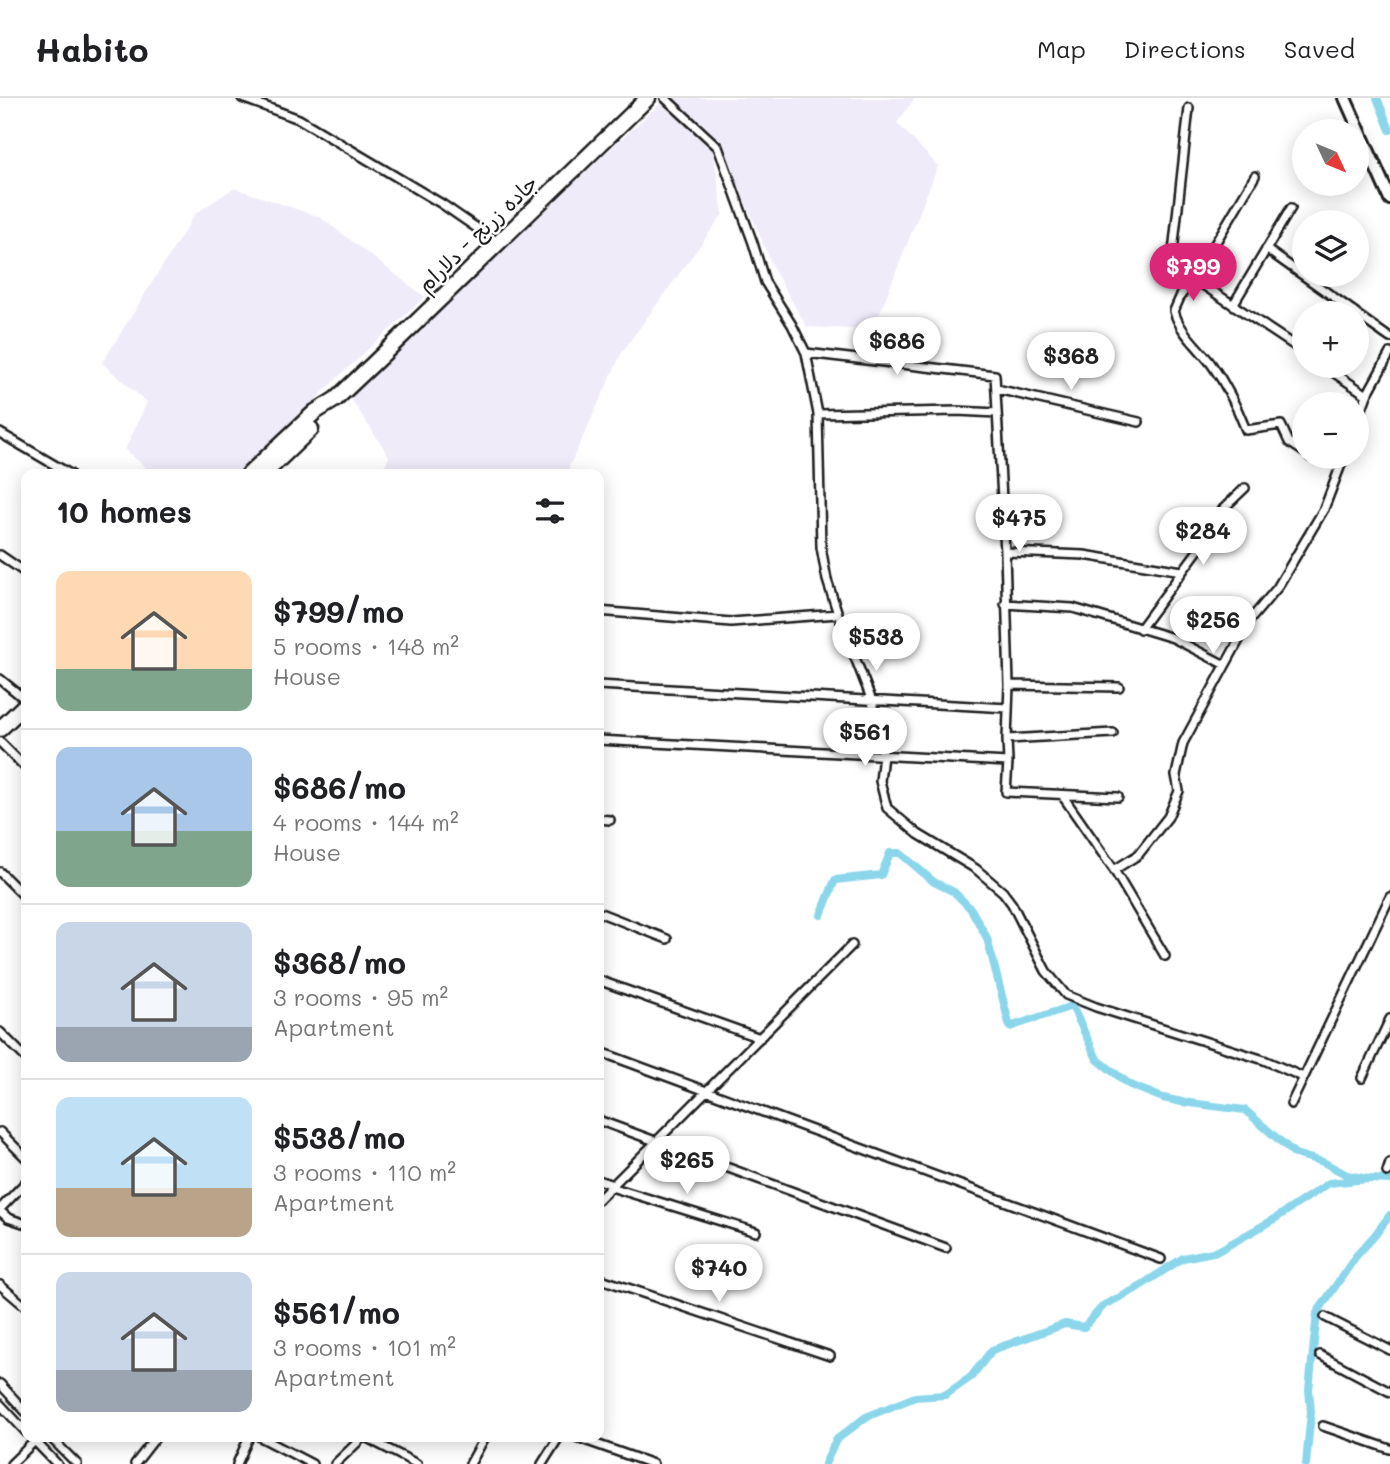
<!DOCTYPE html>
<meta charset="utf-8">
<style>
body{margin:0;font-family:Mali,"Playpen Sans Arabic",sans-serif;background:#f2f2f2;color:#202124;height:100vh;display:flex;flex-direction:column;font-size:26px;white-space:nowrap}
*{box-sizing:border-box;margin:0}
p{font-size:23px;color:#757577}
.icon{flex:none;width:38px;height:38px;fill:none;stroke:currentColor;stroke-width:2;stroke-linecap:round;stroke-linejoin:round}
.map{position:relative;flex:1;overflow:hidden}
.details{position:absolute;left:21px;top:371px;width:583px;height:973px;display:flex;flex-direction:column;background:#fff;border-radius:14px;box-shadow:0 4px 18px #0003}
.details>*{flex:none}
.needle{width:46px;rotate:134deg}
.tools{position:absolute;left:1292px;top:21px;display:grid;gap:14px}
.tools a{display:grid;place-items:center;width:77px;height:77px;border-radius:50%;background:#fff;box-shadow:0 4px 18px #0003;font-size:35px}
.price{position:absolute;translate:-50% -60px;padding:0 16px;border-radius:24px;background:#fff;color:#222;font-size:23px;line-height:46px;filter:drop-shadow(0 2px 4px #0008)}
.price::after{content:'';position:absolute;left:50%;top:42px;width:21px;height:16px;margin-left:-10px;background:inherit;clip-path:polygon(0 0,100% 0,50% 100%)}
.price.selected{background:#db2777;color:#fff}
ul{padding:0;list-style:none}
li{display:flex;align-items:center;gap:21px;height:175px;padding:0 35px}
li+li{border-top:2px solid #e0e0e0}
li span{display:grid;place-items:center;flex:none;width:196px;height:140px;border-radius:14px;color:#555}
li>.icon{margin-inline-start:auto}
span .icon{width:84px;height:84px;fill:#fffc;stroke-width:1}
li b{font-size:30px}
h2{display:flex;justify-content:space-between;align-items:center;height:84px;padding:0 35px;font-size:30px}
header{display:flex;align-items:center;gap:42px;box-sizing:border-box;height:98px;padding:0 35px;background:#fff;border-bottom:2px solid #e0e0e0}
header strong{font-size:33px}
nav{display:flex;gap:38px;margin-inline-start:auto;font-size:24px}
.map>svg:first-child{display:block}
.built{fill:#f0ebf9}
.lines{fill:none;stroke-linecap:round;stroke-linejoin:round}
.canal{stroke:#8bd6eb;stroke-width:8}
.street-casing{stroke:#1c1c1c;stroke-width:12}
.secondary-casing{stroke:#1c1c1c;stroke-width:16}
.highway-casing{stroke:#1c1c1c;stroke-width:19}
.street{stroke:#fff;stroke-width:7}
.secondary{stroke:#fff;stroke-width:10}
.highway{stroke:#fff;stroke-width:14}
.labels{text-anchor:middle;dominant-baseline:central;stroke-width:5;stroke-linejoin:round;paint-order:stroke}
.street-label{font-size:21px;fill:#1c1c1c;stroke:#fff}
</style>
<header>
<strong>Habito</strong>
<nav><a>Map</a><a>Directions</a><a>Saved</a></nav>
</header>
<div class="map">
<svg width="1390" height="1366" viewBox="0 0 1390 1366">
<rect width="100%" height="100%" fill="#fff"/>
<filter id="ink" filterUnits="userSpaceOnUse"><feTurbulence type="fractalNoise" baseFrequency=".0143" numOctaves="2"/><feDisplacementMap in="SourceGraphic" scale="14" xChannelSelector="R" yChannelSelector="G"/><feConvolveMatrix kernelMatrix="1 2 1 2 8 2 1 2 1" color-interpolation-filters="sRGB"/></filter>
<g filter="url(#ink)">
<path class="built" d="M 671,0 L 915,0 L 897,25 L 938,68 L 873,232 L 807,229 L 775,174 L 722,48 Z
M 664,2 L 713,52 L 723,116 L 622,254 L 566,376 L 381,376 L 389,358 L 349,298 L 480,170 Z
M 234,90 L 320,119 L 425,199 L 336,281 L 242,376 L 154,376 L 125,352 L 147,304 L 102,265 L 195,116 Z"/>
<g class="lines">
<path class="canal" d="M 1377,0 L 1390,32
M 821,817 L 835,782 L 881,777 L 890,755 L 900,755 L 934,784 L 954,794 L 971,811 L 987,840 L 1010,929 L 1072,908 L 1097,961 L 1130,987 L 1163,1000 L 1182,1004 L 1245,1012 L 1295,1056 L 1323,1064 L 1347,1077 L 1368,1081
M 825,1366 L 836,1342 L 866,1319 L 915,1299 L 945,1297 L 971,1279 L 992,1252 L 1065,1226 L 1084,1229 L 1104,1207 L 1134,1192 L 1183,1160 L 1218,1153 L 1273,1122 L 1329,1085 L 1368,1081 L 1390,1082
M 1306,1366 L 1311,1314 L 1309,1292 L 1317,1215 L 1356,1158 L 1375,1137 L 1390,1117"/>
<g class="street-casing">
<path id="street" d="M 242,0 L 299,21 L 442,106 L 497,144
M 665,0 L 718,49 L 753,145 L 765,184 L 792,227 L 806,255 L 818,316 L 821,449 L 827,482 L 838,516 L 872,603 L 883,657 L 880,683 L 887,710 L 918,736 L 976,771 L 1003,794 L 1012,806 L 1046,873 L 1066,897 L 1096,909 L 1264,962 L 1303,979
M 1189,10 L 1172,163 L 1176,169 L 1304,254
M 1255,78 L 1194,181 L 1181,197 L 1174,213 C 1180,235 1199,249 1212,267 C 1227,288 1237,309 1246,332 L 1281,327 L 1289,344 L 1304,354
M 1266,151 L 1356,215
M 1233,207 L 1291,110
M 1356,216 L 1390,240
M 806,255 L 995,277 L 1005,454 L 1009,587 L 1007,641
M 1324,268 L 1367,297 L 1356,327
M 997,291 L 1139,324
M 1367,297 L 1390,255
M 818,316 L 957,313 L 997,315
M 0,335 L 70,376
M 1310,359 L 1340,368
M 1005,454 L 1084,457 L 1182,473
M 0,457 L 26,475
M 1005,506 L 1073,510 L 1173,540 L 1225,567
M 598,513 L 731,524 L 838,516
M 1140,531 L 1199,451 L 1223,411 L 1245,390
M 0,581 L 21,598
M 598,587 L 1008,610
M 1009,587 L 1119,589
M 598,642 L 1008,664 L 1007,641 L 1113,635
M 0,644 L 26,670
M 1008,664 L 1006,694 L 1118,699
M 1062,697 L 1114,772 L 1165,858
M 598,721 L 610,722
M 1114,772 L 1138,757 L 1168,719 L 1179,693 L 1176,677 L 1183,645 L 1250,522 L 1277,490 L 1324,411 L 1344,359
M 0,774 L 26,800
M 598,814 L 667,841
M 598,882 L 760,940
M 0,934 L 26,960
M 598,953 L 1161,1161
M 1362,980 L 1390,921
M 1291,1006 L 1390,799
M 598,1022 L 946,1150
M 0,1034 L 26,1060
M 1387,1074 L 1390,1065
M 598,1082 L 613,1087
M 611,1089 L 756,1134
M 598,1102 L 852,847
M 0,1111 L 26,1084
M 0,1113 L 8,1120 L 26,1126
M 598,1180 L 830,1258
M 0,1187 L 26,1209
M 1325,1219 L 1390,1252
M 1320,1257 L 1390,1294
M 0,1286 L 26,1314
M 0,1306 L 26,1334
M 1323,1328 L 1390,1351
M 31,1339 L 57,1366
M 50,1339 L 77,1366
M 260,1339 L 312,1366
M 365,1339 L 417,1366
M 576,1339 L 653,1366
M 11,1366 L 39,1339
M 135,1366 L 156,1339
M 237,1366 L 249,1339
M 335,1366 L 363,1339
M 470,1366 L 485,1339
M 542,1366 L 559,1339"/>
</g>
<g class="secondary-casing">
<path id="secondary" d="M 1345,0 L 1390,101"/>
</g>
<g class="highway-casing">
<path id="highway" d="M 249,376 L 315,314 L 336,301 L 373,266 L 648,0
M 264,376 L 311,331
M 0,631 L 26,606"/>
</g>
<use href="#street" class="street"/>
<use href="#secondary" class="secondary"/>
<use href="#highway" class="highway"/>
</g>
</g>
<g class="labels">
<g class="street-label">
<text transform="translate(477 135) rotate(-44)">جاده زرنج - دلارام</text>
</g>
</g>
</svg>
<div class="tools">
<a><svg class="needle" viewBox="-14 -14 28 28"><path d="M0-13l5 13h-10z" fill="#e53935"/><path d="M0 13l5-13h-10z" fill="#757577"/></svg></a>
<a><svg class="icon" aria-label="layers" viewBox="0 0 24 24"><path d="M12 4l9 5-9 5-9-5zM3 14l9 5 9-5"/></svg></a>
<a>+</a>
<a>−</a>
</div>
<b class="price selected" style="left:1193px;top:205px">$799</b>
<b class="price" style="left:897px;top:279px">$686</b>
<b class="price" style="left:1071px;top:294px">$368</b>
<b class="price" style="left:1019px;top:456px">$475</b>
<b class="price" style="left:1203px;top:469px">$284</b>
<b class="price" style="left:1213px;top:558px">$256</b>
<b class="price" style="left:876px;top:575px">$538</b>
<b class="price" style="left:865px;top:670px">$561</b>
<b class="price" style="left:687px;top:1098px">$265</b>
<b class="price" style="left:719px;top:1206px">$740</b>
<section class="details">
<h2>10 homes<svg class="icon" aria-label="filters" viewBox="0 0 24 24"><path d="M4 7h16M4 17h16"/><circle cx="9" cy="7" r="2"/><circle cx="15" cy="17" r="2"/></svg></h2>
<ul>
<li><span style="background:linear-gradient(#ffd9b3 70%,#7fa58c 0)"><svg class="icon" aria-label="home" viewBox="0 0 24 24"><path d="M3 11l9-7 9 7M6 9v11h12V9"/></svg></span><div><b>$799/mo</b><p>5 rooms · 148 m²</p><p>House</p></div></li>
<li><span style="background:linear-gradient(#a9c7e8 60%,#7fa58c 0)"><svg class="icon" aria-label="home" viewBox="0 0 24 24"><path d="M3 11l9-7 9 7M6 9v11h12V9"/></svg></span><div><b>$686/mo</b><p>4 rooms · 144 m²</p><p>House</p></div></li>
<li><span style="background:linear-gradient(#c9d6e8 75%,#9aa5b1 0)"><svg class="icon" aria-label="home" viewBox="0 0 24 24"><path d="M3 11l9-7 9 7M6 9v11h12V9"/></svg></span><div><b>$368/mo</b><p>3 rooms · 95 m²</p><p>Apartment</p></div></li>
<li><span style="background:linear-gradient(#bfe0f5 65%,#b9a48a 0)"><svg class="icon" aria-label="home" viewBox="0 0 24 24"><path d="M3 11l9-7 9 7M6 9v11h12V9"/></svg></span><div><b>$538/mo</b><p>3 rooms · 110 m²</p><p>Apartment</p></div></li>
<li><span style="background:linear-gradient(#c9d6e8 70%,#9aa5b1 0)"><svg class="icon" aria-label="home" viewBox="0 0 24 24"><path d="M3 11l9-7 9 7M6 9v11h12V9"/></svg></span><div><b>$561/mo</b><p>3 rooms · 101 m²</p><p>Apartment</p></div></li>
</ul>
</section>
</div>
